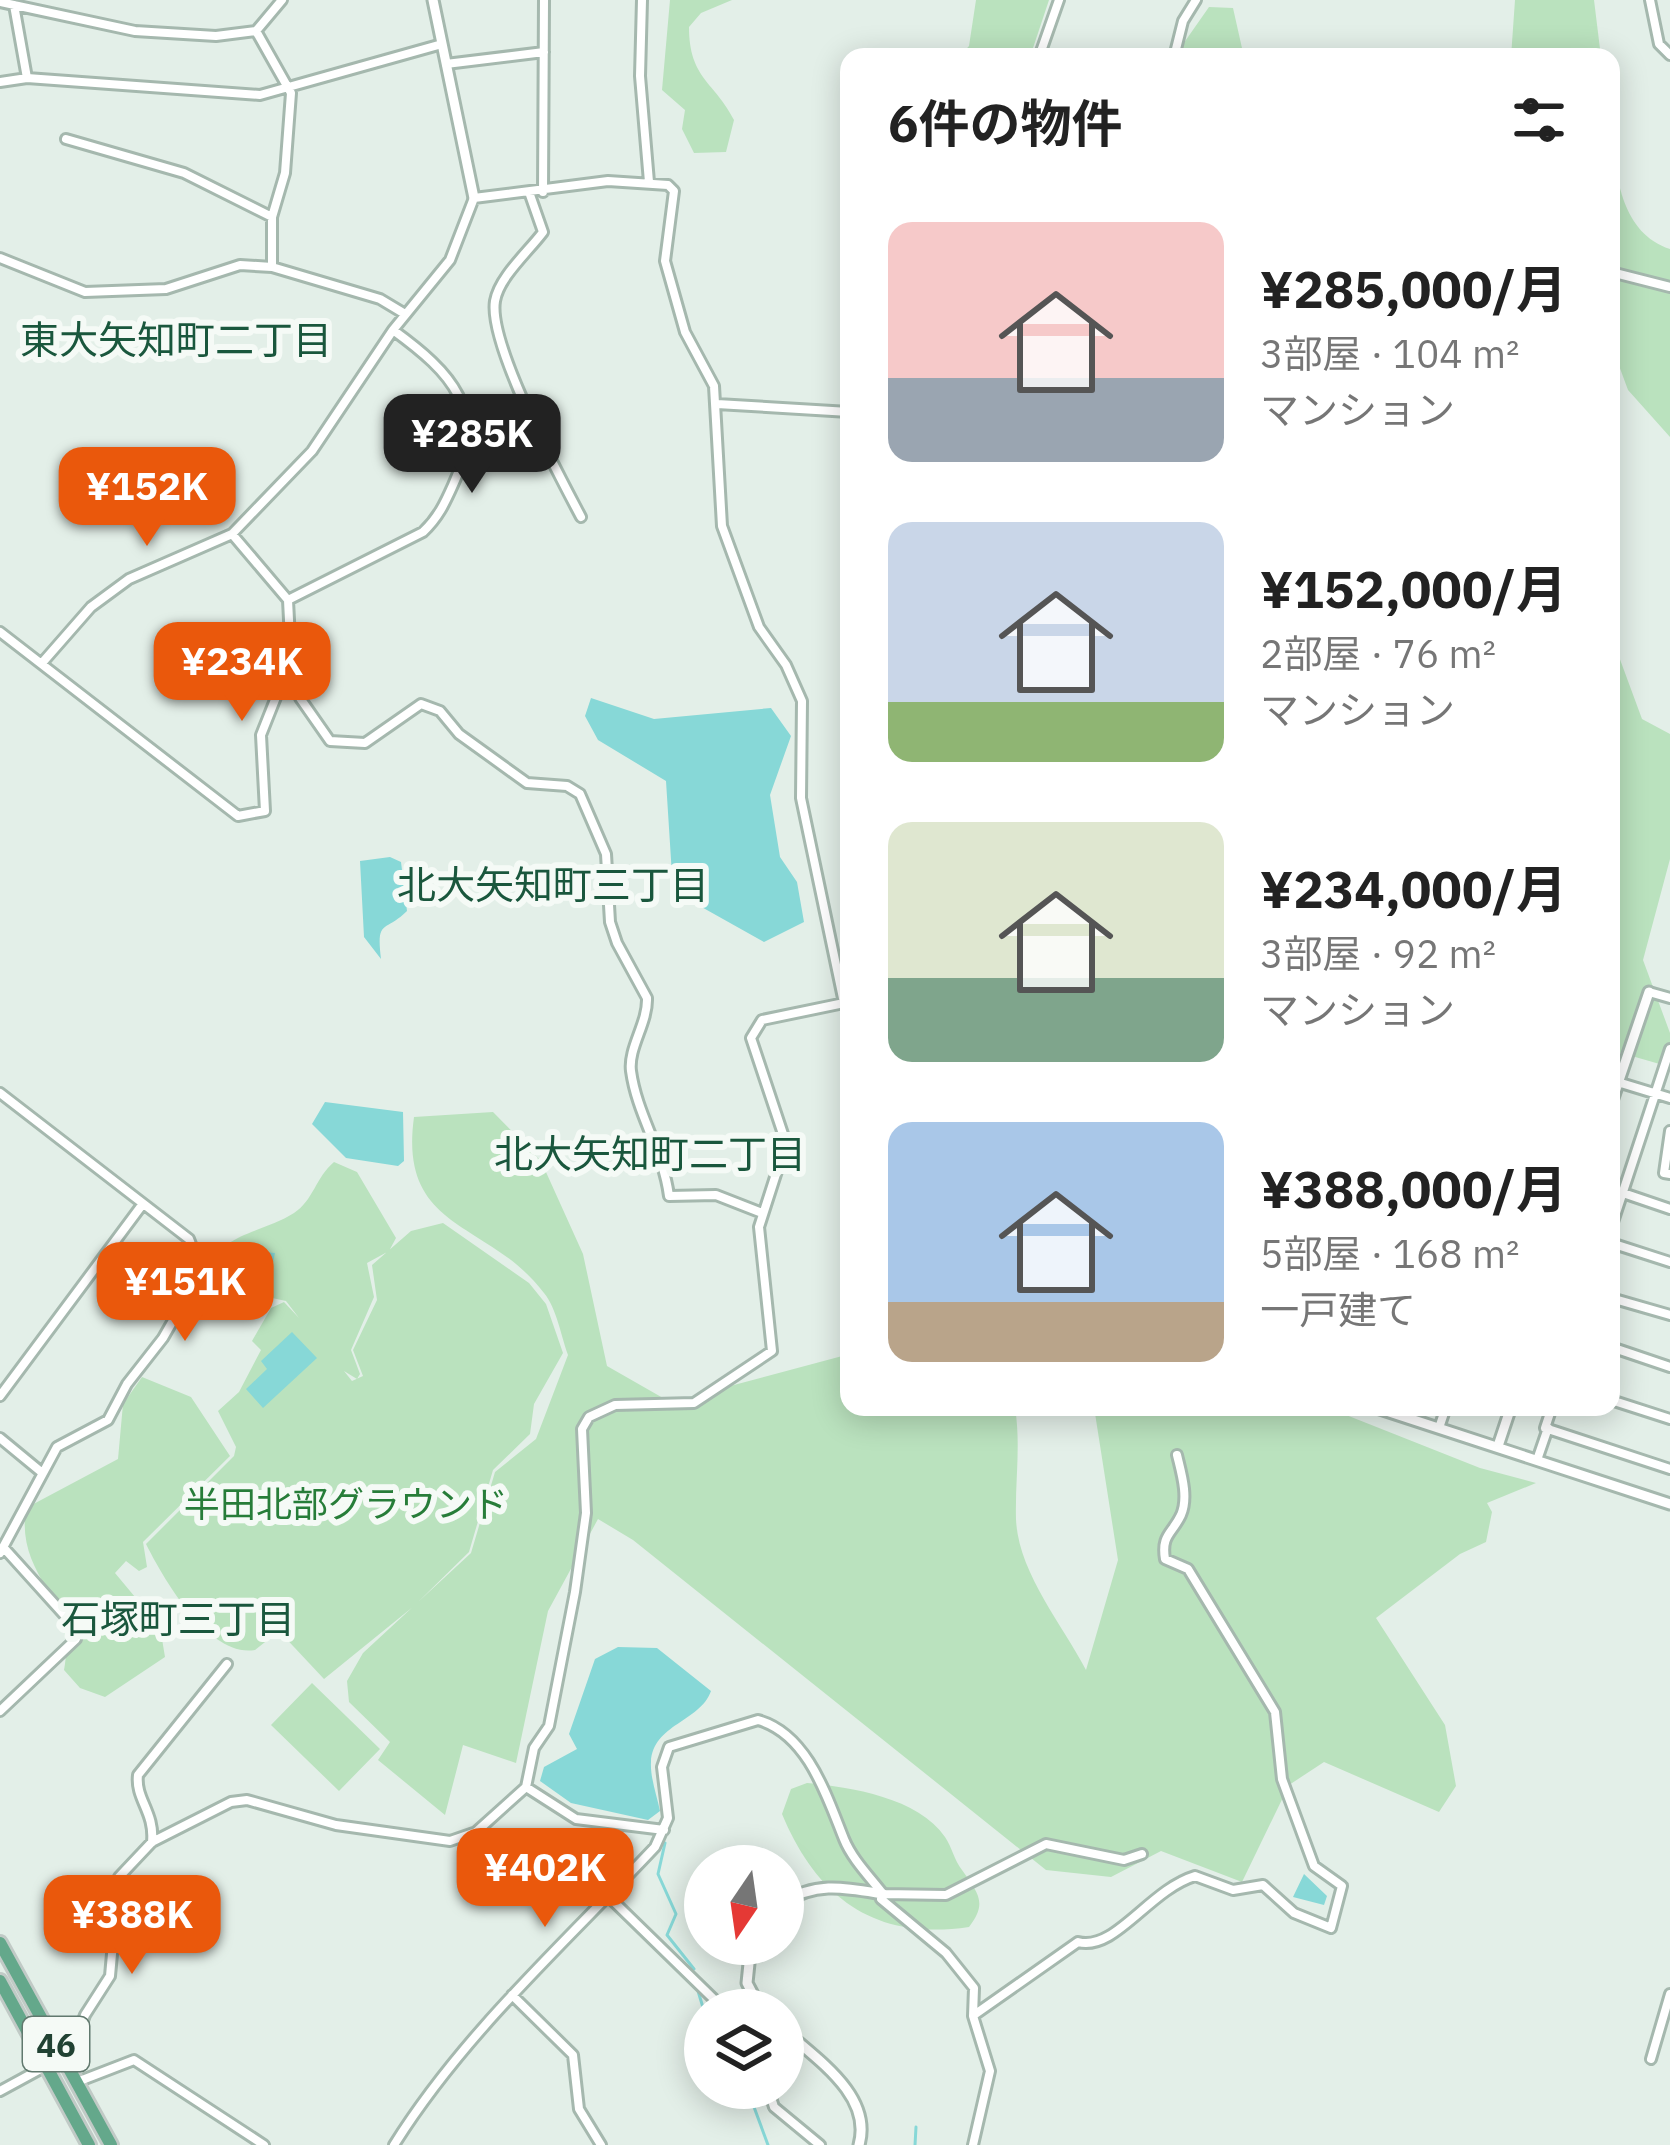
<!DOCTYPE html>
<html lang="ja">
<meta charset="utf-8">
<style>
body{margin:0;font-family:"IBM Plex Sans","Noto Sans JP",sans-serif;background:#f2f2f2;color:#222;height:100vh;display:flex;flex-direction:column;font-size:45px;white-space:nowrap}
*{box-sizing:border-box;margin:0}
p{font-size:39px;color:#767676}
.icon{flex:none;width:66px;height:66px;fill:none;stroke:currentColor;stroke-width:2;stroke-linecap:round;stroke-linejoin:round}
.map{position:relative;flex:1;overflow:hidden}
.side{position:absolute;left:840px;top:48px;width:780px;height:1368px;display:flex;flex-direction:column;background:#fff;border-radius:24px;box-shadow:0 6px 30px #0003}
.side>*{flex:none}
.needle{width:78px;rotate:193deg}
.fabs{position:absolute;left:684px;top:1845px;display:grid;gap:24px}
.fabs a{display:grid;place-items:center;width:120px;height:120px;border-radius:50%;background:#fff;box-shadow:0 6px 30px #0003;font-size:60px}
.price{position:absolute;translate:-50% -102px;padding:0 27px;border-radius:24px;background:#ea580c;color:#fff;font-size:39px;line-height:78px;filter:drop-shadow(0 3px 6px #0008)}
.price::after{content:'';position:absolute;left:50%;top:72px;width:36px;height:27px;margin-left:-18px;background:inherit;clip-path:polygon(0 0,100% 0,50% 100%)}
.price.active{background:#222;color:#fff}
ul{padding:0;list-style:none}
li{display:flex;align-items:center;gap:36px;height:300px;padding:0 48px}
li span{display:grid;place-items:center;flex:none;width:336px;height:240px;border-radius:24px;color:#555}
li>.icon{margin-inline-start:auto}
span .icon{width:144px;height:144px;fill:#fffc;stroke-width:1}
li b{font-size:51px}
h2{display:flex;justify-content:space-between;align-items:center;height:144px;padding:0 48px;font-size:51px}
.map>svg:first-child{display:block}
.green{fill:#bae2be}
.water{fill:#87d8d7}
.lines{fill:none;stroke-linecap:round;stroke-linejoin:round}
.stream{stroke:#87d8d7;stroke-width:3}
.minor-casing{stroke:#a5b8ae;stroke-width:14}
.tertiary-casing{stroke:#a5b8ae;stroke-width:15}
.primary-casing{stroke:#c1cac6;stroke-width:18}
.minor{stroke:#fff;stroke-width:8}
.tertiary{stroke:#fff;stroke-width:9}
.primary{stroke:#64a88b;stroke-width:12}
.labels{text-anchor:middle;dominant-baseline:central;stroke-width:12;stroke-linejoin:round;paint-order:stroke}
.shield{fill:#f5faf6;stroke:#61796e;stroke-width:3}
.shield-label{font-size:33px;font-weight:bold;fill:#214233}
.park-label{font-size:36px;fill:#277d39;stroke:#f5faf6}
.neighbourhood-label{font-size:39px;fill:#1a573d;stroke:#f5faf6}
</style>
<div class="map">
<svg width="1670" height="2145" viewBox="0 0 1670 2145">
<rect width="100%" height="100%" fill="#e3efe8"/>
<path class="green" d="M 670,0 L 732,0 L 701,13 L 689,27 C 689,79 715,82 734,120 L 726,152 L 694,153 L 682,129 L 685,110 L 662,90 Z
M 976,0 L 1049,0 L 1030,57 L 959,57 L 969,46 Z
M 1515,0 L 1594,0 L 1601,57 L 1511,57 Z
M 1209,7 L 1233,8 L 1244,57 L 1174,57 Z
M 1611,136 C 1617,179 1622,233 1670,249 L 1670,437 L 1628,390 L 1611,344 Z
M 1611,635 L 1642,719 L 1670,734 L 1670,859 L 1643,960 L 1670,1033 L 1670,1067 L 1611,1050 Z
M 493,1112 L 541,1161 L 583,1254 L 607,1366 L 670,1402 L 846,1355 L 849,1407 L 856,1409 L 1015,1407 C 1021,1446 1015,1480 1016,1519 C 1018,1572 1062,1624 1086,1670 L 1118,1560 L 1094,1407 L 1143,1407 L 1152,1413 L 1157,1407 L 1326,1407 L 1480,1468 L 1536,1483 L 1487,1503 L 1492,1512 L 1486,1542 L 1460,1554 L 1376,1618 L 1445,1725 L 1456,1786 L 1439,1812 L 1324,1762 L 1289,1785 L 1242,1882 L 1161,1851 L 1111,1877 L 1046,1870 L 633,1540 L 598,1519 L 548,1611 L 516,1763 L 463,1745 L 445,1815 L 378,1760 L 390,1742 L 349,1702 L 347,1681 L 363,1653 L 471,1553 L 495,1472 L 536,1439 L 568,1355 C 561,1336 557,1309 544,1293 C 489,1220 398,1232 414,1117 Z
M 334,1162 L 357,1172 L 396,1238 L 389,1251 L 367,1263 L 374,1297 L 351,1350 L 360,1374 L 357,1379 L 344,1371 L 352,1381 L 363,1376 L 353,1350 L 377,1300 L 372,1265 L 411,1231 L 443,1223 L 529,1283 L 546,1304 L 563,1353 L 534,1404 L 530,1434 L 493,1470 L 469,1552 L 414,1606 L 324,1679 L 279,1631 L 255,1650 C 209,1658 163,1578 146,1544 L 234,1456 L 236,1447 L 218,1411 L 239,1392 L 261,1350 L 252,1341 L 271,1308 L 284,1302 L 299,1318 L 286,1301 L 263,1296 L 247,1308 L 220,1298 L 205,1277 C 216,1233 261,1234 294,1213 C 313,1201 316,1177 334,1162 Z
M 142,1377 L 191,1397 L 230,1456 L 143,1542 L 147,1567 L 139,1571 L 126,1561 L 115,1573 L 160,1627 L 165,1657 L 105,1697 L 80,1688 L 64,1670 C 78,1596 15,1579 26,1508 L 118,1459 L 123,1404 Z
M 312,1683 L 380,1749 L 339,1791 L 271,1725 Z
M 807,1783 C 851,1787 919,1798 945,1837 C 952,1847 954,1860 962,1870 C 978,1893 988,1903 969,1927 C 875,1941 817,1898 782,1814 L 791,1789 Z"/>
<path class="water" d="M 591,698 L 654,719 L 771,708 L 791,736 L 770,795 L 780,857 L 797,882 L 804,922 L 764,942 L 673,891 L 666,781 L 598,740 L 585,716 Z
M 390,857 L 401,862 L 407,911 C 385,933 376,918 381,959 L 364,937 L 360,861 Z
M 325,1102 L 403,1112 L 404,1161 L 398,1166 L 346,1158 L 312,1124 Z
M 253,1251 L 275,1253 L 271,1272 L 241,1284 L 221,1262 Z
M 292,1332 L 317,1358 L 263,1408 L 246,1389 L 267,1369 L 261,1361 Z
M 618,1647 L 657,1648 L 711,1691 C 700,1722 653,1724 651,1762 C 650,1777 657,1796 660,1811 L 648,1820 L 571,1803 L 540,1781 L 544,1767 L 577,1749 L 569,1734 L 595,1659 Z
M 1304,1874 L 1327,1896 L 1324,1905 L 1293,1897 Z"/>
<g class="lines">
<path class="stream" d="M 665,1843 L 658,1874 L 676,1914 L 667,1935 L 694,1969
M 698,1991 L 705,2014
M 747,2088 L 768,2145
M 915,2145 L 916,2127"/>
<g class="minor-casing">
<path id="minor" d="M 642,0 L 640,76 L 649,182
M 1650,0 L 1659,44 L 1670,55
M 0,2 L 135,31 L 216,36 L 256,31 L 291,93 L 285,173 L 272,217 L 272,267
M 256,31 L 282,0
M 1039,57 L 1059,0
M 1174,57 L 1183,21 L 1196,0
M 446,64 L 544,52
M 27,78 L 260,95 L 442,44
M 0,82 L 27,78 L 14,5
M 66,139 L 184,173 L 272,217
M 529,192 L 543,232 C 529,251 499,277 495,301 C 488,344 559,475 581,517
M 543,192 L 544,0
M 0,258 L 85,292 L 166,289 L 240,265 L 272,267 L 380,299 L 405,314
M 1611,272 L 1670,287
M 717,404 L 849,412
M 232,534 L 288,600 L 291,660 L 300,698 L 330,741 L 365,743 L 421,704 L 440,711 L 459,734 L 527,783 L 567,786 L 580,794 L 606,854 L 610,922 L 617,943 L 647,998 C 648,1023 628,1048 631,1071 C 637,1115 663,1150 669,1196 L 716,1195 L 762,1213
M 288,600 L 423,532 C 438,518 445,503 453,485 C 488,410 452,373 393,330
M 0,632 L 238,816 L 265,811 L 261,735 L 290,662
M 42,663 L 91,607 L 129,579 L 232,534 L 312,451 L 393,330 L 450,260 L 474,198 L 608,181 L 668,185 L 674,191 L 665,261 L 685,332 L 714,386 L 722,526 L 759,627 L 786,665 L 802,701 L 801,798 L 844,1003 L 762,1020 L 751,1038 L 786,1143 L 759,1227 L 772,1351 L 694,1403 L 615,1405 L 589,1417 L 582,1429 L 586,1513 L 575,1592 L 549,1726 L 534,1748 L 526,1787 L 476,1832 L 450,1841 L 336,1825 L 247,1800 L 231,1802 L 152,1842 L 119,1877 L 110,1976 L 85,2015 L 68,2062
M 1649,992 L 1670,998
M 1611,1080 L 1670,1098
M 0,1093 L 189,1239 L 197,1260 L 191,1289 L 163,1338 L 127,1384 L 108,1420 L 57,1447 L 0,1553
M 1670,1131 L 1664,1173 L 1670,1174
M 1623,1193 L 1670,1209
M 1611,1228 L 1670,1049
M 1611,1243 L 1670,1262
M 1611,1298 L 1670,1315
M 1611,1347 L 1670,1367
M 0,1396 L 142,1205
M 1611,1400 L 1670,1419
M 1552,1407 L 1545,1428 L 1670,1469
M 1439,1428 L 1446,1407
M 0,1438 L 40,1471
M 1537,1460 L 1548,1428
M 0,1711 L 76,1639 L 78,1630 L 3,1547
M 526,1787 L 576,1819 L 664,1830
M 152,1842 C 155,1812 135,1799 138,1775 L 227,1664
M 883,1894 L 946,1895 L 1046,1844 L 1124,1860 L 1142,1854
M 608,1896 L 725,2010
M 512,1995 L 573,2055 L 579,2109 L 601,2145
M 974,2015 L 1078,1942 C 1115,1952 1149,1890 1195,1876 L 1233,1890 L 1263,1885 L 1294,1913 L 1331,1928 L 1342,1886 L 1314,1866 L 1282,1779 L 1275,1712 L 1188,1569 L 1165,1559 C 1161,1535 1172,1534 1181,1515 C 1189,1497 1181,1472 1177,1455
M 1651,2059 L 1670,1994
M 77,2082 L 134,2060 L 264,2145
M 768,2088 L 774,2107 L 820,2145
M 0,2091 L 46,2066
M 394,2145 C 464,2033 565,1943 655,1847 L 668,1818 L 662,1767 L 669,1747 L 758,1720 C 808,1734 827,1797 844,1839 C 852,1859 870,1877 883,1894 L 881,1899 L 946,1953 L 974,1988 L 973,2016 L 990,2071 L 973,2145"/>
</g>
<g class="tertiary-casing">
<path id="tertiary" d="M 433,0 L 474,198
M 1611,1104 L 1649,992
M 1374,1407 L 1670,1504
M 1498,1446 L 1511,1407
M 783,1903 C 816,1881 846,1888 883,1894
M 751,1944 L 747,1983 L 761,2010
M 783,2029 C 816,2059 873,2095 859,2145"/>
</g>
<g class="primary-casing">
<path id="primary" d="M 0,1943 L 111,2145
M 0,1981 L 89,2145"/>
</g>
<use href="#minor" class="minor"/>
<use href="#tertiary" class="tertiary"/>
<use href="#primary" class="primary"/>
</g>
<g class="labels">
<rect class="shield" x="23" y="2017" width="66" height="54" rx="9"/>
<g class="shield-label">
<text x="56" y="2044">46</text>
</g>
<g class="park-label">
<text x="346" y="1503">半田北部グラウンド</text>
</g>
<g class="neighbourhood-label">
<text x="176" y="339">東大矢知町二丁目</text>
<text x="553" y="884">北大矢知町三丁目</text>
<text x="650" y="1153">北大矢知町二丁目</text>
<text x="178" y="1618">石塚町三丁目</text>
</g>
</g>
</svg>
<div class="fabs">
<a><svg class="needle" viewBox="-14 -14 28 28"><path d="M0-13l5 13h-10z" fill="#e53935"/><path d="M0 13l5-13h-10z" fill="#767676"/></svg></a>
<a><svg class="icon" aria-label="layers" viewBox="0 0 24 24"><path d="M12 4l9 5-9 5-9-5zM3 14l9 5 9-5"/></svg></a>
</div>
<b class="price active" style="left:472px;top:496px">¥285K</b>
<b class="price" style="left:147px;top:549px">¥152K</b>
<b class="price" style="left:242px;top:724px">¥234K</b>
<b class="price" style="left:185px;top:1344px">¥151K</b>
<b class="price" style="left:545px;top:1930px">¥402K</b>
<b class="price" style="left:132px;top:1977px">¥388K</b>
<section class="side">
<h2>6件の物件<svg class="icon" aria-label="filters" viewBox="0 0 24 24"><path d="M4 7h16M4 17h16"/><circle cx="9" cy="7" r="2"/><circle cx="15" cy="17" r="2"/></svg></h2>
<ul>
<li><span style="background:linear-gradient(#f6c9c9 65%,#9aa5b1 0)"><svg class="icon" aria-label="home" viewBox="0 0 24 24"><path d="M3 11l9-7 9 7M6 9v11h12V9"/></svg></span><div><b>¥285,000/月</b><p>3部屋 · 104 m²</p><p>マンション</p></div></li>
<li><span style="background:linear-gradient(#c9d6e8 75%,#8fb573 0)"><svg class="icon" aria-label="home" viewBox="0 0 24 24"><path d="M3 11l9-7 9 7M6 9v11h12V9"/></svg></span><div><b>¥152,000/月</b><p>2部屋 · 76 m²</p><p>マンション</p></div></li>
<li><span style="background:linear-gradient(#dfe7d0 65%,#7fa58c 0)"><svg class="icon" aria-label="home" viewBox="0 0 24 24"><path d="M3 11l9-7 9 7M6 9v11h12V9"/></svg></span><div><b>¥234,000/月</b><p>3部屋 · 92 m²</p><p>マンション</p></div></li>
<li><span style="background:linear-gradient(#a9c7e8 75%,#b9a48a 0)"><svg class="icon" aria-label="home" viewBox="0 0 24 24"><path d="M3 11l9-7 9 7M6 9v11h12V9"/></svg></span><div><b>¥388,000/月</b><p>5部屋 · 168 m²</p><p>一戸建て</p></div></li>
</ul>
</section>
</div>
